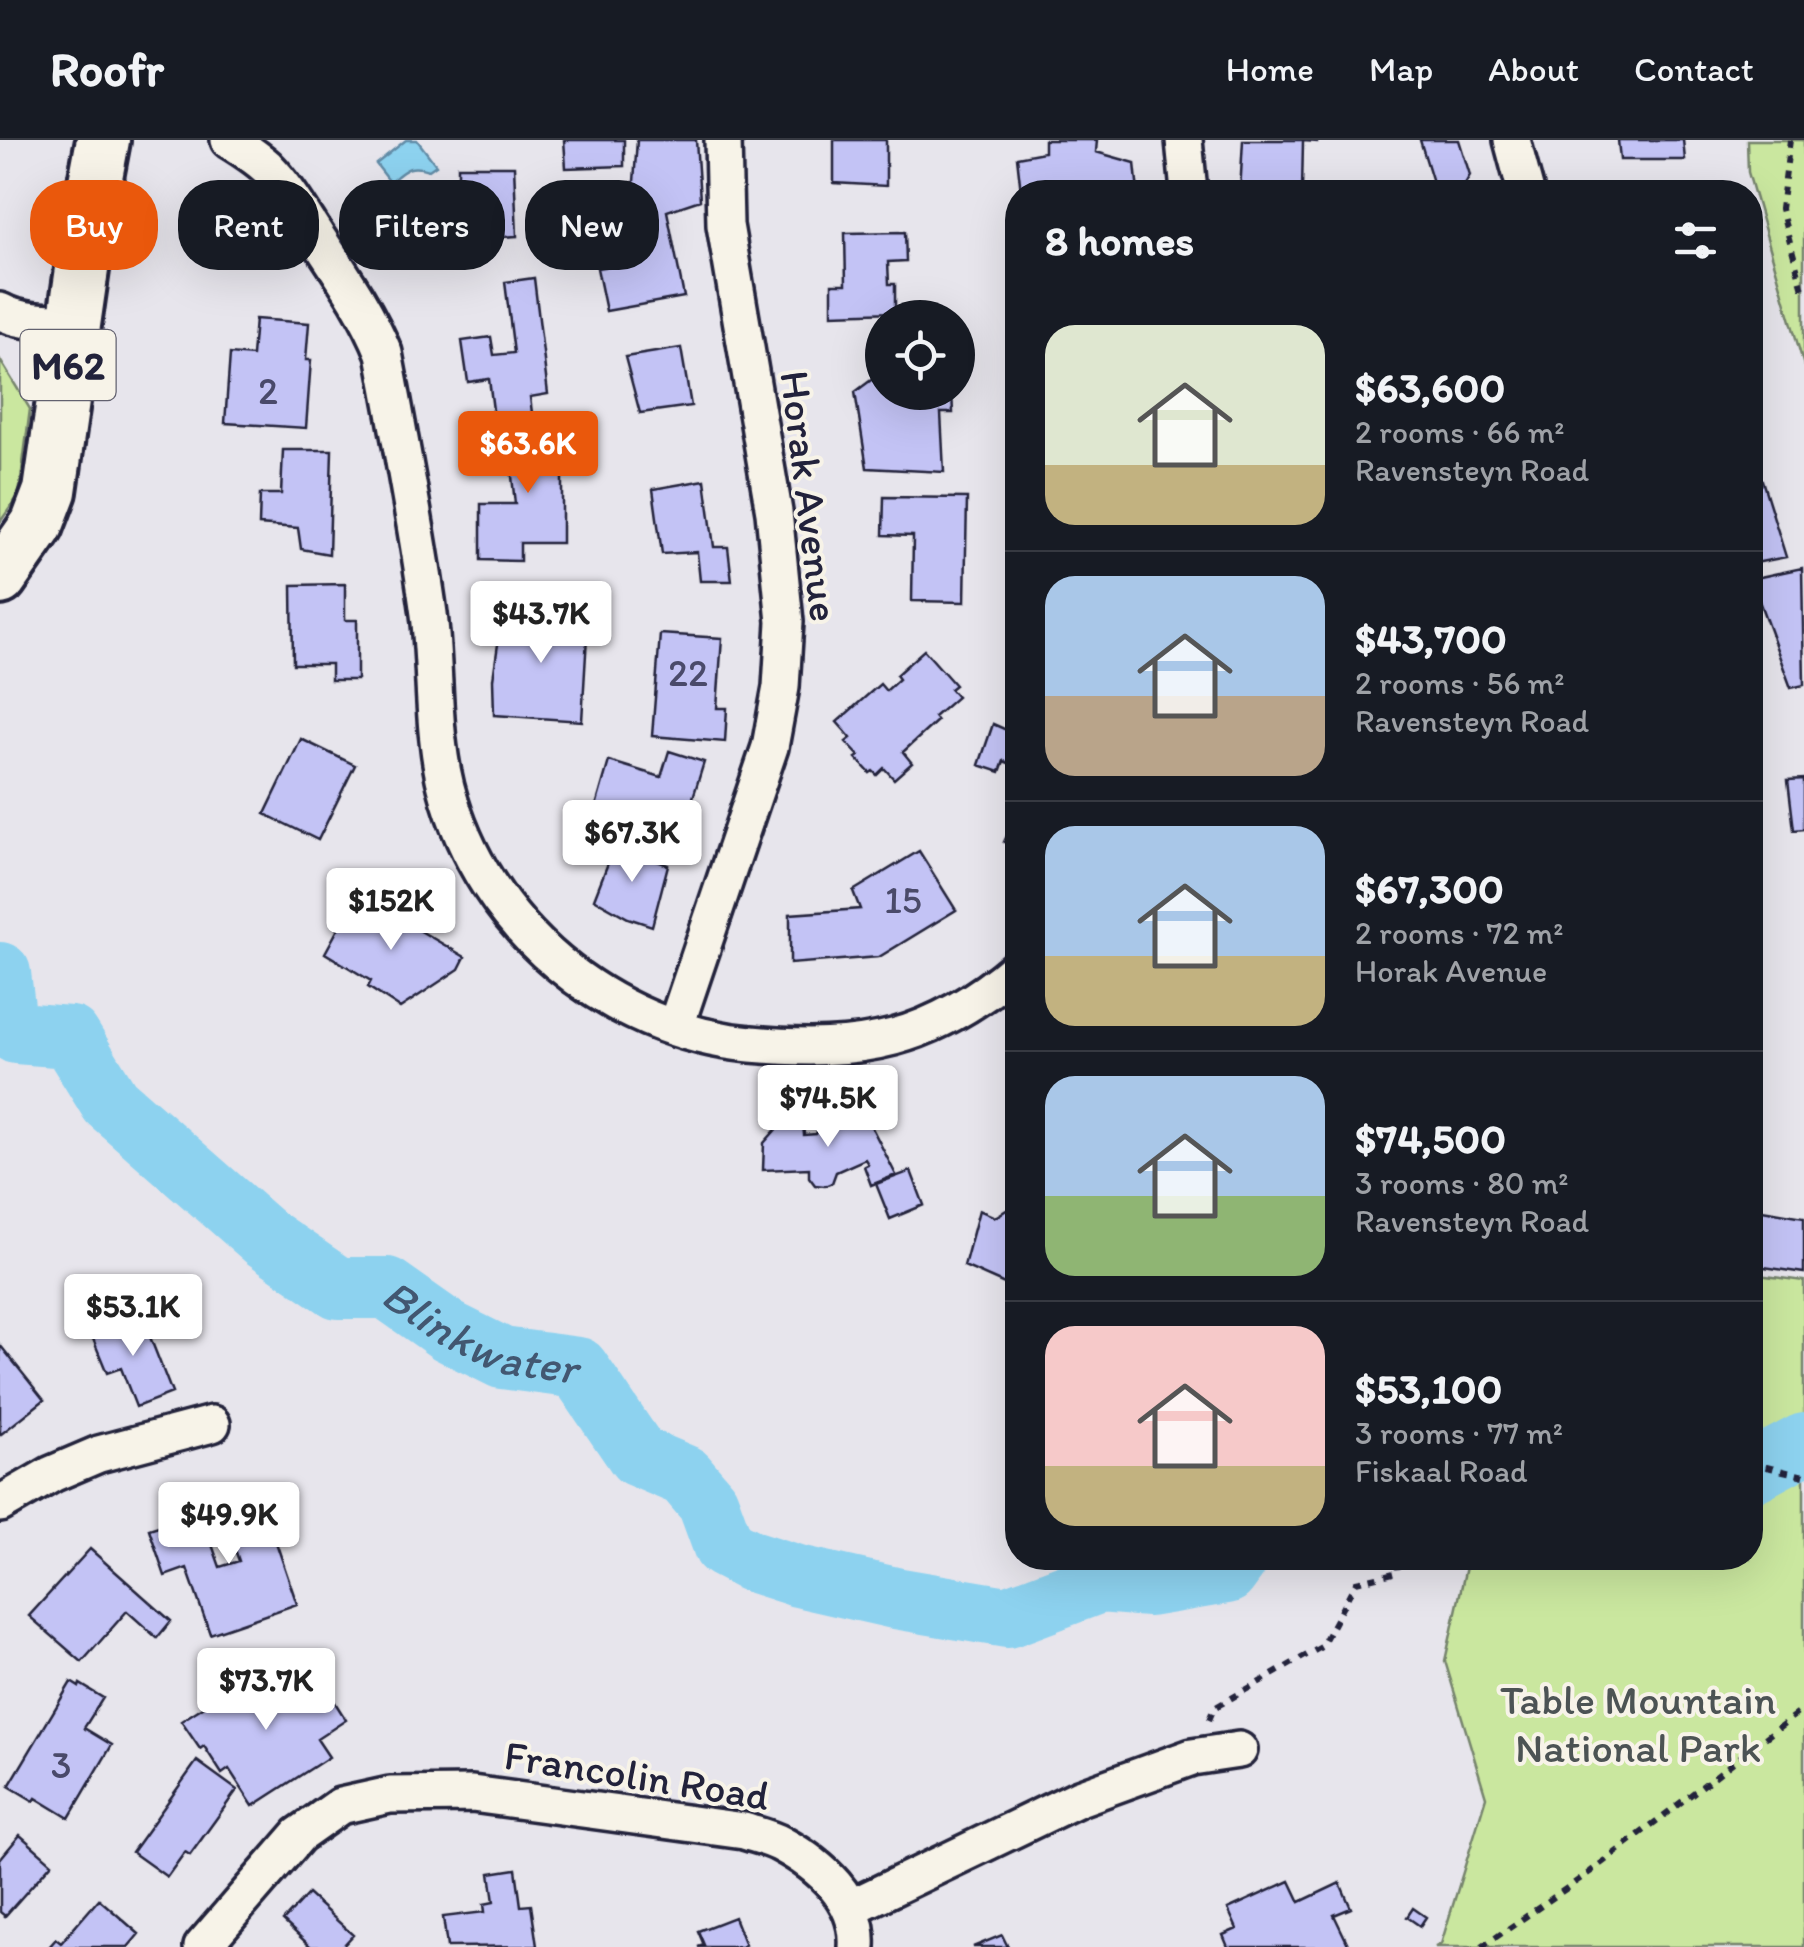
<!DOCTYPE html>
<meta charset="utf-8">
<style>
body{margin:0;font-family:Itim,sans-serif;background:#20242c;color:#f1f3f6;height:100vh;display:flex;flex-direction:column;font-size:38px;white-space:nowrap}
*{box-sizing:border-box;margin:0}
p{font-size:32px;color:#9ea1a6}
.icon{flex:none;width:55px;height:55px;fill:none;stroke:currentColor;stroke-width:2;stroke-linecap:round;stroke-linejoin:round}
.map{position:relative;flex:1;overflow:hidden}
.sheet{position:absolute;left:1005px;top:40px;width:758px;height:1390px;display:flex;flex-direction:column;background:#171b24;border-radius:40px;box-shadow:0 10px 40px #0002}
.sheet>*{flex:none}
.guide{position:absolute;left:30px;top:40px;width:825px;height:90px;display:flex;gap:20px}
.fabs{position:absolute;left:865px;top:160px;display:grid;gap:20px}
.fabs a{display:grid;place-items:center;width:110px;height:110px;border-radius:50%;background:#171b24;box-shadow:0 10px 40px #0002;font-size:50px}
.price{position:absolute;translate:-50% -85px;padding:0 22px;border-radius:10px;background:#fff;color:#222;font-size:32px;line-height:65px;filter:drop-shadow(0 2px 5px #0008)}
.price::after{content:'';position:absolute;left:50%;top:60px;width:30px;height:22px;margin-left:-15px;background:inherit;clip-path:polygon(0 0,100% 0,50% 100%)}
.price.current{background:#ea580c;color:#fff}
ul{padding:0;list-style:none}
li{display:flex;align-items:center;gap:30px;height:250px;padding:0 40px}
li+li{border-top:2px solid #363941}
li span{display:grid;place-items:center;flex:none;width:280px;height:200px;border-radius:30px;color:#555}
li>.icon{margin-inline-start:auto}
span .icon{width:120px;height:120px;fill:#fffc;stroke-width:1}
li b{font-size:42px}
h2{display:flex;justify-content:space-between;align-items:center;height:120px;padding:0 40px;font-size:42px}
.tag{padding:0 35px;border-radius:40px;background:#171b24;box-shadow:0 10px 40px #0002;font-size:35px;line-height:90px}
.tag.current{background:#ea580c;color:#fff}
header{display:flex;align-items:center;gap:60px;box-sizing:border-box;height:140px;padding:0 50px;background:#171b24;border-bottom:2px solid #363941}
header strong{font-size:48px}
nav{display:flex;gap:55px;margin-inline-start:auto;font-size:35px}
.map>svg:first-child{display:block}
.green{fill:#cae79f;stroke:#76846d;stroke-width:2.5}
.water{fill:#8dd2ef;stroke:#628ca7;stroke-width:2.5}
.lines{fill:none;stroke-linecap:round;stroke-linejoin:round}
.river{stroke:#8dd2ef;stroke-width:62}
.building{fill:#c3c3f5;stroke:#22223b;stroke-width:2.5}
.street-casing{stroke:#22223b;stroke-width:42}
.primary-casing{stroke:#22223b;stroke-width:60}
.path{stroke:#22223b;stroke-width:6;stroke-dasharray:8 8;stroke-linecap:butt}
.street{stroke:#f7f3e8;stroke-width:35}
.primary{stroke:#f7f3e8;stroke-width:52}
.labels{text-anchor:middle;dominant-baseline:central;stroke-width:8;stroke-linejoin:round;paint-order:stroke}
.number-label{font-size:38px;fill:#4a4a6a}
.shield{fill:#f7f3e8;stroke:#62616f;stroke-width:2.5}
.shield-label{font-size:40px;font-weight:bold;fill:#22223b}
.street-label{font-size:42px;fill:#22223b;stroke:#f7f3e8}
.park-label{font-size:42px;fill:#4c5354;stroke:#f7f3e8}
.water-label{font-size:45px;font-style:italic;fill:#425771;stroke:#f7f3e8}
</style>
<header>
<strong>Roofr</strong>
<nav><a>Home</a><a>Map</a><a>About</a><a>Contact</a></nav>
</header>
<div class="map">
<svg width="1804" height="1807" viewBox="0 0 1804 1807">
<rect width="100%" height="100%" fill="#e7e5ec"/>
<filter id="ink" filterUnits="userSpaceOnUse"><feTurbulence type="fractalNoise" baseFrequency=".01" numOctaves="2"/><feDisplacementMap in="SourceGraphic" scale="20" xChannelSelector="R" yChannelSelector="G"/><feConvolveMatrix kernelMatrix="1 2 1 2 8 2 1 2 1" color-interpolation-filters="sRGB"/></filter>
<g filter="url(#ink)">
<path class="green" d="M 1747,0 L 1804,0 L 1804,226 L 1748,32 Z
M 0,220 L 30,269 L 19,355 L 0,382 Z
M 1750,1134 L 1804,1141 L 1804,1807 L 1435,1807 L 1441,1804 L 1486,1657 L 1445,1521 L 1468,1418 L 1750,1418 Z"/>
<path class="water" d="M 406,0 L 417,0 L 436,25 L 429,30 C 409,24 406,29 390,42 L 376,24 Z"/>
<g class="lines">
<g class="river">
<path id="s1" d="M 0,833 L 6,884 L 16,893 L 70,897 L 110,962 L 265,1098 L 338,1148 L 387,1148 L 448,1191 L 502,1218 L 578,1228 L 638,1316 L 685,1336 L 708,1363 L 724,1407 L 751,1421 L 798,1436 L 895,1458 L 1007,1477 L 1100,1442 L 1149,1446 L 1227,1433 L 1238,1418"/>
<path d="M 1750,1333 L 1804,1304"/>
</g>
</g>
<path class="building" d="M 564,0 L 624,0 L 624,26 L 566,28 Z
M 637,0 L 696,0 L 700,60 L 667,71 L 684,157 L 606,171 L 597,128 L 629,123 L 621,46 L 634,42 Z
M 834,0 L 886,0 L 886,46 L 834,43 Z
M 1044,0 L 1097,0 L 1096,12 L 1135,23 L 1138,52 L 1021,52 L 1017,17 L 1044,12 Z
M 1243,0 L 1317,0 L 1317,2 L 1303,1 L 1302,52 L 1240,52 Z
M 1420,0 L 1459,0 L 1470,35 L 1461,51 L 1436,52 Z
M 1618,0 L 1683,0 L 1685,20 L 1620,20 Z
M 458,26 L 514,26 L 517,96 L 470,99 L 472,116 L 428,115 L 424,61 L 458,61 Z
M 905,92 L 906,121 L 888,122 L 889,144 L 895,144 L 895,172 L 832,174 L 832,144 L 846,144 L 845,93 Z
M 534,138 L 548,254 L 530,257 L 532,273 L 494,278 L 489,239 L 468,242 L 462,201 L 491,197 L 494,215 L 514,213 L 505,142 Z
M 255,179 L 309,183 L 306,220 L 311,220 L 306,288 L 225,283 L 230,214 L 252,216 Z
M 681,208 L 691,266 L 640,273 L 625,217 Z
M 882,232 L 882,252 L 952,252 L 953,273 L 941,273 L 944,332 L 867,328 L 855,252 Z
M 515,281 L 562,281 L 562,403 L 520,403 L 520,421 L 481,420 L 481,364 L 515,364 L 511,327 L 522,326 Z
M 283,310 L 332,310 L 329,414 L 301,409 L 298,388 L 259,385 L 260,354 L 281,354 Z
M 705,340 L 714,407 L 728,407 L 732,441 L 700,441 L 697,412 L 662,414 L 653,349 Z
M 1762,340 L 1786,417 L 1750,424 L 1750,344 Z
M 884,357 L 967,358 L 965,462 L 912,461 L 913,396 L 883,395 Z
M 1802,428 L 1804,545 L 1791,548 L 1751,439 Z
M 345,444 L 345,480 L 357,480 L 357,540 L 331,540 L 331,524 L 293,524 L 292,445 Z
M 522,460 L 539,461 L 538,477 L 588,480 L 582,581 L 494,575 L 493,539 L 498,504 L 508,480 Z
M 660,494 L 722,498 L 717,568 L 727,568 L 725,602 L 652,596 Z
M 924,510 L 955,545 L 950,549 L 957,557 L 934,577 L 937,581 L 903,612 L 912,623 L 894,639 L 884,628 L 877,635 L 873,631 L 870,633 L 856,618 L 859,616 L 846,602 L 851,598 L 837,582 L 880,544 L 886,551 L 899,539 L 896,535 Z
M 993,584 L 1018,595 L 1018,627 L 1004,621 L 1000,632 L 979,625 Z
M 301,599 L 355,625 L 318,700 L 265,674 Z
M 669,611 L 704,622 L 678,706 L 592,680 L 609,621 L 661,637 Z
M 1804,639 L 1804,689 L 1794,690 L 1788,640 Z
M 1018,672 L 1018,707 L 1004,702 Z
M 615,705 L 668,725 L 652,786 L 628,778 L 594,759 Z
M 919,711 L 956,770 L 879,817 L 790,824 L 790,774 L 860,769 L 853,751 Z
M 357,754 L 465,817 L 459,829 L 400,868 L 368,847 L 371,841 L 325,813 Z
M 852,972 L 865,974 L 896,1035 L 871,1045 L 864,1026 L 868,1024 L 865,1019 L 836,1032 L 832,1043 L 825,1046 L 815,1045 L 809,1037 L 809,1028 L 763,1030 L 764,1003 L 780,985 L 796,981 L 803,983 L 804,995 L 816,994 L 819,987 Z
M 911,1031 L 924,1065 L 890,1079 L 876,1044 Z
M 1018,1063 L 1018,1150 L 964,1126 L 979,1070 L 995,1077 Z
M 1750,1068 L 1804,1077 L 1804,1133 L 1750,1125 Z
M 141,1174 L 172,1253 L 136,1267 L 121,1228 L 107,1233 L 91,1194 Z
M 0,1205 L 44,1260 L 0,1295 Z
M 261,1358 L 297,1464 L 210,1494 L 187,1428 L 165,1436 L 149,1389 L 192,1375 L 200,1399 L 209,1396 L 220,1427 L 239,1421 L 222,1372 Z
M 90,1409 L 171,1481 L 157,1498 L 127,1471 L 82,1522 L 29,1476 Z
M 261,1530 L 279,1558 L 317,1534 L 346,1580 L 317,1599 L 329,1617 L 253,1666 L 229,1629 L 222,1634 L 204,1606 L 200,1609 L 181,1581 Z
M 71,1542 L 79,1547 L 80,1544 L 103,1558 L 84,1588 L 112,1605 L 69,1678 L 36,1658 L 34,1661 L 9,1646 Z
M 197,1621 L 237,1650 L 190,1715 L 185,1712 L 167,1737 L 132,1712 Z
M 20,1695 L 52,1723 L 5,1776 L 0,1772 L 0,1719 Z
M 516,1729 L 521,1766 L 531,1765 L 537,1806 L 447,1807 L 443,1777 L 485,1772 L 484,1764 L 494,1762 L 490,1733 Z
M 1290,1741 L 1300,1762 L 1340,1743 L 1351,1768 L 1334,1775 L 1348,1804 L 1341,1807 L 1228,1807 L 1223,1795 L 1237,1789 L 1228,1769 Z
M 308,1754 L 353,1795 L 342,1807 L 311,1807 L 283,1781 Z
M 99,1759 L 139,1794 L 128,1807 L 49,1807 L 56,1799 L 61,1803 Z
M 1413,1768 L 1426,1777 L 1420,1786 L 1407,1777 Z
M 734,1777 L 745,1805 L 741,1807 L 698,1807 L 704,1805 L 698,1791 Z
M 1002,1795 L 1008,1807 L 973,1807 Z"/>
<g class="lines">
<g class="street-casing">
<path id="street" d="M 229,0 C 242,8 255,16 267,27 C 287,47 302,74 317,97 C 342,135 367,171 384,213 C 400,299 417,387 429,474 C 436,531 432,591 446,647 C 482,787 608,891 751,904 C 861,914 932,901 1018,827
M 1184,0 L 1189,52
M 1512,0 L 1526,52
M 0,171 C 21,183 50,181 74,183
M 675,888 L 770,607 L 781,547 L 785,482 L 774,372 L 725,85 L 723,0
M 0,1364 L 52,1334 L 99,1314 L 212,1284
M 850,1768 L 1079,1658 L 1192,1617 L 1239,1610
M 202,1807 L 299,1695 L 340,1666 L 390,1655 L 472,1654 L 744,1691 C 756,1695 770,1698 781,1704 C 820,1725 860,1759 857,1807"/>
</g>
<g class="primary-casing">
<path id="primary" d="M 0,438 L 37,385 L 50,351 L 93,53 L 103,0"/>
</g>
<path class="path" d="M 1790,0 L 1781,69 L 1804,153
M 1750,1323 L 1804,1336
M 1209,1580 L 1214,1568 L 1321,1507 L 1356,1442 L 1398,1432 L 1397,1418
M 1482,1807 L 1590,1732 L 1804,1568"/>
<use href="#street" class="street"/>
<use href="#primary" class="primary"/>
</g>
</g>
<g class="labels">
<g class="number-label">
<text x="268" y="251">2</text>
<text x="688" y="533">22</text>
<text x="903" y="760">15</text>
<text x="61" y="1625">3</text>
</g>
<rect class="shield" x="20.5" y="190" width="95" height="70" rx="8"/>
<g class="shield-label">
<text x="68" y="225">M62</text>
</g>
<g class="street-label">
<text transform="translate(810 356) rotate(83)">Horak Avenue</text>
<text transform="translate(637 1635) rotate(9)">Francolin Road</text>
</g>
<g class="park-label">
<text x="1638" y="1559">Table Mountain<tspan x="1638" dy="48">National Park</tspan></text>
</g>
<g class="water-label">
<text stroke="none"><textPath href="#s1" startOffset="645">Blinkwater</textPath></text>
</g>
</g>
</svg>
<div class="fabs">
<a><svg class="icon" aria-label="locate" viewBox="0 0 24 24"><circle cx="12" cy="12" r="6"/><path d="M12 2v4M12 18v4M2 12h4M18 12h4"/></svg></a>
</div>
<b class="price current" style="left:528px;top:356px">$63.6K</b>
<b class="price" style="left:541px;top:526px">$43.7K</b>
<b class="price" style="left:632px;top:745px">$67.3K</b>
<b class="price" style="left:391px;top:813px">$152K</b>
<b class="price" style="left:828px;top:1010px">$74.5K</b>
<b class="price" style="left:133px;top:1219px">$53.1K</b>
<b class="price" style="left:229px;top:1427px">$49.9K</b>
<b class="price" style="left:266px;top:1593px">$73.7K</b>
<div class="guide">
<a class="tag current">Buy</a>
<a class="tag">Rent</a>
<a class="tag">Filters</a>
<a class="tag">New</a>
</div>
<section class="sheet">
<h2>8 homes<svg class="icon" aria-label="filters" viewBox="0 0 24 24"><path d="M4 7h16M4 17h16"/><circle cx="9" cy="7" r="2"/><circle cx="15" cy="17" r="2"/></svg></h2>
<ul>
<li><span style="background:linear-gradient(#dfe7d0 70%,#c2b280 0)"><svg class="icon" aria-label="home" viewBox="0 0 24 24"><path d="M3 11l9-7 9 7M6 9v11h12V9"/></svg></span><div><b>$63,600</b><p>2 rooms · 66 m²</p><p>Ravensteyn Road</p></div></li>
<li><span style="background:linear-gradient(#a9c7e8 60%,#b9a48a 0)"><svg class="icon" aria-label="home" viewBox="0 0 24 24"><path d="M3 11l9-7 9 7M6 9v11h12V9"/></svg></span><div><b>$43,700</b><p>2 rooms · 56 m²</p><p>Ravensteyn Road</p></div></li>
<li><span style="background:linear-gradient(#a9c7e8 65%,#c2b280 0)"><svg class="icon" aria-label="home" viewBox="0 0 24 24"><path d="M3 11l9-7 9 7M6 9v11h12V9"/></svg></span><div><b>$67,300</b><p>2 rooms · 72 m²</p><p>Horak Avenue</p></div></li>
<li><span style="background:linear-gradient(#a9c7e8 60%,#8fb573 0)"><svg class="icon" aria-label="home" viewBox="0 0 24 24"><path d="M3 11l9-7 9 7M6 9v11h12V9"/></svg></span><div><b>$74,500</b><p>3 rooms · 80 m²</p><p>Ravensteyn Road</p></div></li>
<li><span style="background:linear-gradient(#f6c9c9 70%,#c2b280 0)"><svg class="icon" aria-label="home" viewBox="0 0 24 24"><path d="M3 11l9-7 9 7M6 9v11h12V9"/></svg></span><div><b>$53,100</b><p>3 rooms · 77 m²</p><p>Fiskaal Road</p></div></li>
</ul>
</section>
</div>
